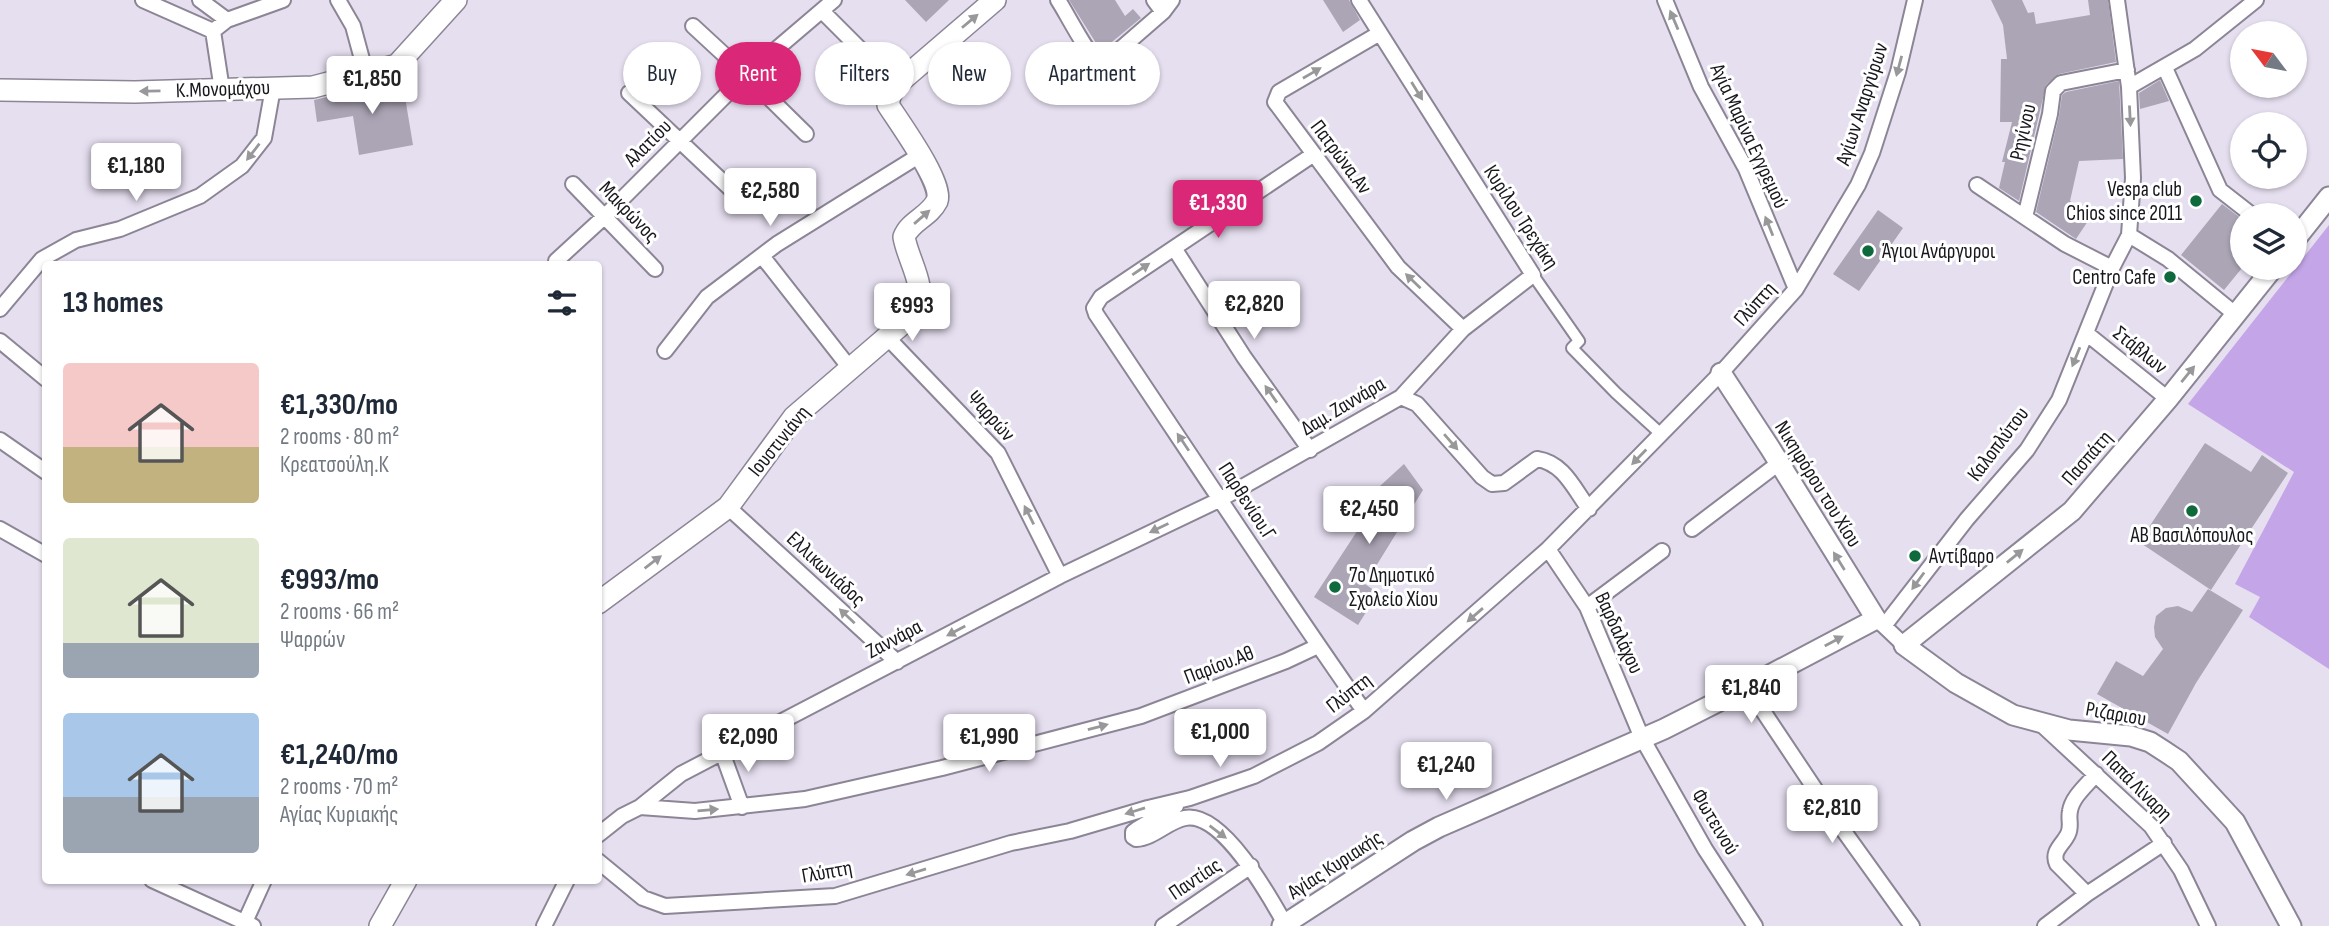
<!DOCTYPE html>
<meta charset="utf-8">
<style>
body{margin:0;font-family:"Sofia Sans Condensed",sans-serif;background:#f2f2f3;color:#1f2937;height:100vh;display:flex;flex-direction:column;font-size:26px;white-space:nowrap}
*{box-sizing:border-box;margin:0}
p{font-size:23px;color:#747a83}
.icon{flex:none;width:38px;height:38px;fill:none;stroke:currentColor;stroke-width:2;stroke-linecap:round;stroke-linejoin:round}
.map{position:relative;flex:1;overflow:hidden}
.panel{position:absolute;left:42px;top:261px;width:560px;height:623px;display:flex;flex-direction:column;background:#fff;border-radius:7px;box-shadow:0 2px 5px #0004}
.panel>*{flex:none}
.hud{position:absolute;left:623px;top:42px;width:665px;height:63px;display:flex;gap:14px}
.needle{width:46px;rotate:302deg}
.buttons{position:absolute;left:2230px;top:21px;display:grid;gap:14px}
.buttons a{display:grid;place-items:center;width:77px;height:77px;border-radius:50%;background:#fff;box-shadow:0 2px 5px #0004;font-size:35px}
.price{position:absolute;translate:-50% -60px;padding:0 16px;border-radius:7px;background:#fff;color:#222;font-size:23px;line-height:46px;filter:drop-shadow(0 2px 4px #0008)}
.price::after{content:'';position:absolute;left:50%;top:42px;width:21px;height:16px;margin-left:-10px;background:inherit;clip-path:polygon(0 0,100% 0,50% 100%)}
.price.current{background:#db2777;color:#fff}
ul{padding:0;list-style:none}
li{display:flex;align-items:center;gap:21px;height:175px;padding:0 21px}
li span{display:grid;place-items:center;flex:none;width:196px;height:140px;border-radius:7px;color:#555}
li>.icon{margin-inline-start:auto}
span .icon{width:84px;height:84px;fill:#fffc;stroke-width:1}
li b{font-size:30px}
h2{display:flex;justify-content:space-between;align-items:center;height:84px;padding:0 21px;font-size:30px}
.pill{padding:0 24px;border-radius:32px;background:#fff;box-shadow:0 2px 5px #0004;font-size:24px;line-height:63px}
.pill.current{background:#db2777;color:#fff}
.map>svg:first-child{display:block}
.green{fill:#c4a6e8}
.building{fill:#aca5b6}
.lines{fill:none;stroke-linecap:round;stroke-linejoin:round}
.pedestrian-casing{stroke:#8c8595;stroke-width:14}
.minor-casing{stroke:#8c8595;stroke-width:18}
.tertiary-casing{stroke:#8c8595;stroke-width:23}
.secondary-casing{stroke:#8c8595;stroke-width:24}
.pedestrian{stroke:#fff;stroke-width:10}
.minor{stroke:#fff;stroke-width:14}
.tertiary{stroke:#fff;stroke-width:19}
.secondary{stroke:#fff;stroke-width:21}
.oneway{fill:#989799}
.poi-dot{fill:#0e693c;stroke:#fff;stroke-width:2.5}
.labels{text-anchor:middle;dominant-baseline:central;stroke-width:6;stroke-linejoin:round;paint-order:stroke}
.street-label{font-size:21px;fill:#19171d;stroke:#fff}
.poi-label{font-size:21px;fill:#19171d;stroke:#fff;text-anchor:start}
</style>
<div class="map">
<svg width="2329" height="926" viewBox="0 0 2329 926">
<rect width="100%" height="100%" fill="#e6dff0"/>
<path class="green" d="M 2329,225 L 2329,669 L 2249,617 L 2260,597 L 2235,584 L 2294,472 L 2188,404 Z"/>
<path class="building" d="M 905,0 L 949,0 L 926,22 Z
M 1069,0 L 1115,0 L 1125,16 L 1133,9 L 1141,18 L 1101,51 Z
M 1323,0 L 1349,0 L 1360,20 L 1343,32 Z
M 1991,0 L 2022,0 L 2028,13 L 2034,12 L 2036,24 L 2090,15 L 2088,0 L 2108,0 L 2116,62 L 2059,74 L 2046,85 L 2019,201 L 1999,188 L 2005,162 L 2002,162 L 2012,122 L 2000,122 L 2001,59 L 2007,59 L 2003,25 Z
M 402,79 L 413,145 L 359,155 L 353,116 L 317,122 L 314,100 Z
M 2160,80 L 2169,101 L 2140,109 L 2139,93 Z
M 2119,81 L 2123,159 L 2079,161 L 2070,201 L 2081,208 L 2077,214 L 2088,221 L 2076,239 L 2036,212 L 2059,116 L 2062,95 L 2066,92 Z
M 2222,204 L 2242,219 L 2242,268 L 2224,290 L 2181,255 Z
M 1878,210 L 1903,228 L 1859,291 L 1833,274 Z
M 2205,443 L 2251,472 L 2262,455 L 2288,473 L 2211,590 L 2139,542 Z
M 1404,464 L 1423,490 L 1365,584 L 1378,593 L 1358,625 L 1314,597 L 1367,516 L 1357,507 Z
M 2208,589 L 2243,610 L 2196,683 L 2168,734 L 2097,694 L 2116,661 L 2143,676 L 2163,649 L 2155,637 L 2154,627 L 2156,616 L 2166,608 L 2178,606 L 2192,612 Z"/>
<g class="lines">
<g class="pedestrian-casing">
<path id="pedestrian" d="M 1533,275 L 1579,341 L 1572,348 L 1616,393 L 1661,434"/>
</g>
<g class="minor-casing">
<path id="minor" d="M 143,0 L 213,31
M 200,0 L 227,20
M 338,0 L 353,26 L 366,74
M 1058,0 C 1065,10 1090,60 1099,61 C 1103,62 1107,59 1110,58 L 1163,12 L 1172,0
M 1154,0 L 1163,12
M 1665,0 L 1701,87 L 1746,169 L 1796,289
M 822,11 L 896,85
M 693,26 L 746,75 L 806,134
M 213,31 L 227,20 L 283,0
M 213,31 L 222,90
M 1380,33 L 1279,92 L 1275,102 L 1398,267 L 1463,329
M 2165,68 L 2220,190 L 2252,215
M 2129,87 L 2195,49 L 2256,0
M 629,93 L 738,196
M 1314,154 L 1101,297 L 1094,308 L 1096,314 C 1185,446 1272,580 1364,711
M 573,184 L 655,269
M 1977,185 L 2065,244 L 2112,268
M 2025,217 L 2050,114 L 2053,91 L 2061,83 L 2127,70
M 2129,235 L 2168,259 L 2235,314
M 1174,248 L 1244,357 L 1310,450
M 762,256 L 849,367
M 556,261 L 605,216 L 746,75 L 834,0
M 0,309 L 42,259 L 76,240 L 120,229 L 200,196 L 242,166 L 264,138 L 273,88
M 2086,333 L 2168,399
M 887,337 L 998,453 L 1060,576
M 0,341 L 46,379
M 665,351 L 707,297 L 777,244 L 920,155
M 1401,397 L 1417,404 L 1482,477 L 1492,484 L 1504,483 L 1537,459 C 1564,463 1574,489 1589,509
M 0,440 L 46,472
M 728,507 L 897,662
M 0,529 L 46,555
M 1692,529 L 1779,463
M 1548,549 L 1587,607 L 1642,738 L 1705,849 L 1755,926
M 1587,607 L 1662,551
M 1876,619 L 1884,626 L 1967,519 L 2027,450 L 2059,400 L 2112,268 L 2129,235 L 2133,178 L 2129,87 L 2117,0
M 1884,626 L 1904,645
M 1747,687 L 1833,816 L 1912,926
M 2042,725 L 2151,826 L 2181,870 L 2208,926
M 722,752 L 742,807
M 1176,806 L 1137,829 L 1133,832 L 1133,837 L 1136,839 C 1154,838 1168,821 1185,818 C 1222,811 1270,897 1285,924
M 640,807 L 695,811 L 805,799 L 942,768 L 1141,716 L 1286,661 L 1318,646
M 598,835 L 622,816 L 640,807 L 681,774 L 1060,576 L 1221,499 L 1401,397 L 1463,329 L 1533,275 L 1359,0
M 598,861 L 643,898 L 665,906 L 835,896 L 1011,843 L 1070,831 L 1148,808 L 1190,798 L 1254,776 L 1285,760 L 1318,743 L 1364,711 L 1548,549 L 1721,373 L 1796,289 L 1858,185 L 1872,153 L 1898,72 L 1915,0
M 152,880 L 253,926
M 2087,894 L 2057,864 C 2051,851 2063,845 2068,834 C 2072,826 2068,819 2070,811 C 2072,797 2087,785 2096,774
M 245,922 L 264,880
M 544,926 L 567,880
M 1163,926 L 1251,866
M 2045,926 L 2087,894 L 2164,843"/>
</g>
<g class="tertiary-casing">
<path id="tertiary" d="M 2294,241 L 2329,197
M 2273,268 L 2168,399 L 2072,511 L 1904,645 L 1956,683 L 2013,715 L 2069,730 L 2131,736 L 2150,742 L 2164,751 L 2179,761 L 2235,822 L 2291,926
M 1282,926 L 1413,841 L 1439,827 L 1664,729 L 1747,687 L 1876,619 L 1770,448 L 1721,373"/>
</g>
<g class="secondary-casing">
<path id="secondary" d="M 0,90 L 135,92 L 313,87 L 397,65 L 456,0
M 598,603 L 728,507 L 794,417 L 916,312 C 928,287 908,261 904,237 C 910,221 929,217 937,201 C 944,184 899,122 888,105 L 890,96 L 896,85 L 995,0
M 380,926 L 406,880"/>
</g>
<use href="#pedestrian" class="pedestrian"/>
<use href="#minor" class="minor"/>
<use href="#tertiary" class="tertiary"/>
<use href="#secondary" class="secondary"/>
</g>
<defs><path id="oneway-solid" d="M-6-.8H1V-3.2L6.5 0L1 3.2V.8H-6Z" transform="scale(1.75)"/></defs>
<g class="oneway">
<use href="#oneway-solid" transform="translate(1674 20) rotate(-113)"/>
<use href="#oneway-solid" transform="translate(970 21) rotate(-40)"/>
<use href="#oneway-solid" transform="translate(1899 66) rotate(105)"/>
<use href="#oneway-solid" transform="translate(1312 73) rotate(-30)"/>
<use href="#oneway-solid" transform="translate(150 91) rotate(179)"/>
<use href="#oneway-solid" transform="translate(1417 91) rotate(58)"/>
<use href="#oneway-solid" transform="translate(2130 116) rotate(87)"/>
<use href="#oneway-solid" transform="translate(253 152) rotate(128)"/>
<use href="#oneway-solid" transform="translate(922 217) rotate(-41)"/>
<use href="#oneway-solid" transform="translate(1769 226) rotate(-112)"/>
<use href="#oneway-solid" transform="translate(1141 269) rotate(-34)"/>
<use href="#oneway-solid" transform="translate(1413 281) rotate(-136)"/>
<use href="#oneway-solid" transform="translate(2076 357) rotate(112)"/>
<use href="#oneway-solid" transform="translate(2188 374) rotate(-51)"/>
<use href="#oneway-solid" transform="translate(1271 394) rotate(-125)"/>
<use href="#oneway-solid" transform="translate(1183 442) rotate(-124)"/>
<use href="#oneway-solid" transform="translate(1451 442) rotate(49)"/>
<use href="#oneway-solid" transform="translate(1639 457) rotate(134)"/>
<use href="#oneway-solid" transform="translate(1029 515) rotate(-117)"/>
<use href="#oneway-solid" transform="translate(1159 528) rotate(154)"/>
<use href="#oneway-solid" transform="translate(2015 556) rotate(-39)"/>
<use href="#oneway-solid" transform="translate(1839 561) rotate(-122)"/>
<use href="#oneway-solid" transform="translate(653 562) rotate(-37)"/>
<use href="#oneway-solid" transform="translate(1918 581) rotate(126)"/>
<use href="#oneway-solid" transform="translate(1475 615) rotate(139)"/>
<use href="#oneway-solid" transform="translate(847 616) rotate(-137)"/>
<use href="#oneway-solid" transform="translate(956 631) rotate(152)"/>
<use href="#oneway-solid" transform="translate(1834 641) rotate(-28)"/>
<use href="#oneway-solid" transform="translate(1098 727) rotate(-15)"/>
<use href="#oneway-solid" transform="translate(708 810) rotate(-5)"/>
<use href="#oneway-solid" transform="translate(1135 811) rotate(163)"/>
<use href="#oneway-solid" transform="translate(1218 832) rotate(37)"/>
<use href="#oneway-solid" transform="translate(916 872) rotate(163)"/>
</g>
<g class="poi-dot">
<circle cx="2196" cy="201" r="7"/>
<circle cx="1868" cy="251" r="7"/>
<circle cx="2170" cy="277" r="7"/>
<circle cx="2192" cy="511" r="7"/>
<circle cx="1915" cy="556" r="7"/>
<circle cx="1335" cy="587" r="7"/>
</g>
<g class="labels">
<g class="street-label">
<text transform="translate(223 89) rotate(-2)">Κ.Μονομάχου</text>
<text transform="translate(1862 104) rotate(-72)">Αγίων Αναργύρων</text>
<text transform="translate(2023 132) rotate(-77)">Ρηγίνου</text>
<text transform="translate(1749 136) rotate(65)">Αγία Μαρίνα Εγγρεμού</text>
<text transform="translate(648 143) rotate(-45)">Αλατίου</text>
<text transform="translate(1341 157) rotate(53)">Πατρώνα.Αν</text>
<text transform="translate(629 212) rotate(46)">Μακρώνος</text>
<text transform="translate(1521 217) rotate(57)">Κυρίλου Τρεχάκη</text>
<text transform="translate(1755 304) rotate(-48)">Γλύπτη</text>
<text transform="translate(2140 350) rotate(39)">Στάβλων</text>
<text transform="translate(1343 406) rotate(-31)">Δαμ. Ζαννάρα</text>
<text transform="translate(991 416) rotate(48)">Ψαρρών</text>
<text transform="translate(779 441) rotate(-51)">Ιουστινιάνη</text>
<text transform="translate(1998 444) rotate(-53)">Καλοπλύτου</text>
<text transform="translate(2087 458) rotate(-49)">Πασπάτη</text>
<text transform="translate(1818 484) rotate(58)">Νικηφόρου του Χίου</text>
<text transform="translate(1247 501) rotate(57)">Παρθενίου.Γ</text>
<text transform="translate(826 569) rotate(43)">Ελλικωνιάδος</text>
<text transform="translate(1619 633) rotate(65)">Βαρδαλάχου</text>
<text transform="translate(894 639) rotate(-28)">Ζαννάρα</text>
<text transform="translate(1219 665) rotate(-21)">Παρίου.Αθ</text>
<text transform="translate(1349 693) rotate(-38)">Γλύπτη</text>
<text transform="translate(2116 714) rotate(10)">Ριζαριου</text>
<text transform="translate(2137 786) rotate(45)">Παπά Λίναρη</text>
<text transform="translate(1715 822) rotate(59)">Φωτεινού</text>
<text transform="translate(1335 865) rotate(-33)">Αγίας Κυριακής</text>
<text transform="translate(827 872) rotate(-10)">Γλύπτη</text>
<text transform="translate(1195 879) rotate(-34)">Παντίας</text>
</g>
<g class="poi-label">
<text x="2182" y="189" text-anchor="end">Vespa club<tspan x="2182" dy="24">Chios since 2011</tspan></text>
<text x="1882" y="251">Άγιοι Ανάργυροι</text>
<text x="2156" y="277" text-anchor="end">Centro Cafe</text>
<text x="2192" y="535" text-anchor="middle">ΑΒ Βασιλόπουλος</text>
<text x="1929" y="556">Αντίβαρο</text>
<text x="1349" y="575">7ο Δημοτικό<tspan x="1349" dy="24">Σχολείο Χίου</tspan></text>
</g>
</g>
</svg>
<div class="buttons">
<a><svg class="needle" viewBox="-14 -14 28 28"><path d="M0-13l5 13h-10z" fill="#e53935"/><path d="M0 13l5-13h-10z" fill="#747a83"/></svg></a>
<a><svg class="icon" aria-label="locate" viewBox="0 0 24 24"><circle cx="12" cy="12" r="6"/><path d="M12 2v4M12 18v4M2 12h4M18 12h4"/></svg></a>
<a><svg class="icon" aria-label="layers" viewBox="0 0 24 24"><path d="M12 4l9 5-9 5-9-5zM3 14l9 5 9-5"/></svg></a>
</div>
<b class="price" style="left:372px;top:116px">€1,850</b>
<b class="price" style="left:136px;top:203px">€1,180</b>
<b class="price" style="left:770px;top:228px">€2,580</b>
<b class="price current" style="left:1218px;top:240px">€1,330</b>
<b class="price" style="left:1254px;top:341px">€2,820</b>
<b class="price" style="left:912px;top:343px">€993</b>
<b class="price" style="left:1369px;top:546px">€2,450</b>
<b class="price" style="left:1751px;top:725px">€1,840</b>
<b class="price" style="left:1220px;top:769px">€1,000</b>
<b class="price" style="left:748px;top:774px">€2,090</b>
<b class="price" style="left:989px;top:774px">€1,990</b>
<b class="price" style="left:1446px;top:802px">€1,240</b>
<b class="price" style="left:1832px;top:845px">€2,810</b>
<div class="hud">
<a class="pill">Buy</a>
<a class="pill current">Rent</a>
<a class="pill">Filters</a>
<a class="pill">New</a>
<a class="pill">Apartment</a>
</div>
<section class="panel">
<h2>13 homes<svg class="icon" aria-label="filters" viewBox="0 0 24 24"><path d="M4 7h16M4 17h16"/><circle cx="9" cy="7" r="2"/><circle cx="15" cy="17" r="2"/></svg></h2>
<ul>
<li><span style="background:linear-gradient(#f6c9c9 60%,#c2b280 0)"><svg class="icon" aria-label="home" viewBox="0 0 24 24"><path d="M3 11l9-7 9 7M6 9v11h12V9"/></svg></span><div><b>€1,330/mo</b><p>2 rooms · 80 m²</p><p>Κρεατσούλη.Κ</p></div></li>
<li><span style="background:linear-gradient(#dfe7d0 75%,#9aa5b1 0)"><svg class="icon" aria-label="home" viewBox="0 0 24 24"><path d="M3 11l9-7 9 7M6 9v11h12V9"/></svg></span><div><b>€993/mo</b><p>2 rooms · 66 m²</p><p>Ψαρρών</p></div></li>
<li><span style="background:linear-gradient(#a9c7e8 60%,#9aa5b1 0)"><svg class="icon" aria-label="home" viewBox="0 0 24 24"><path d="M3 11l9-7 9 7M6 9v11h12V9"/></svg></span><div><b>€1,240/mo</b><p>2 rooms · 70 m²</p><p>Αγίας Κυριακής</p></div></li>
</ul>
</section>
</div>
